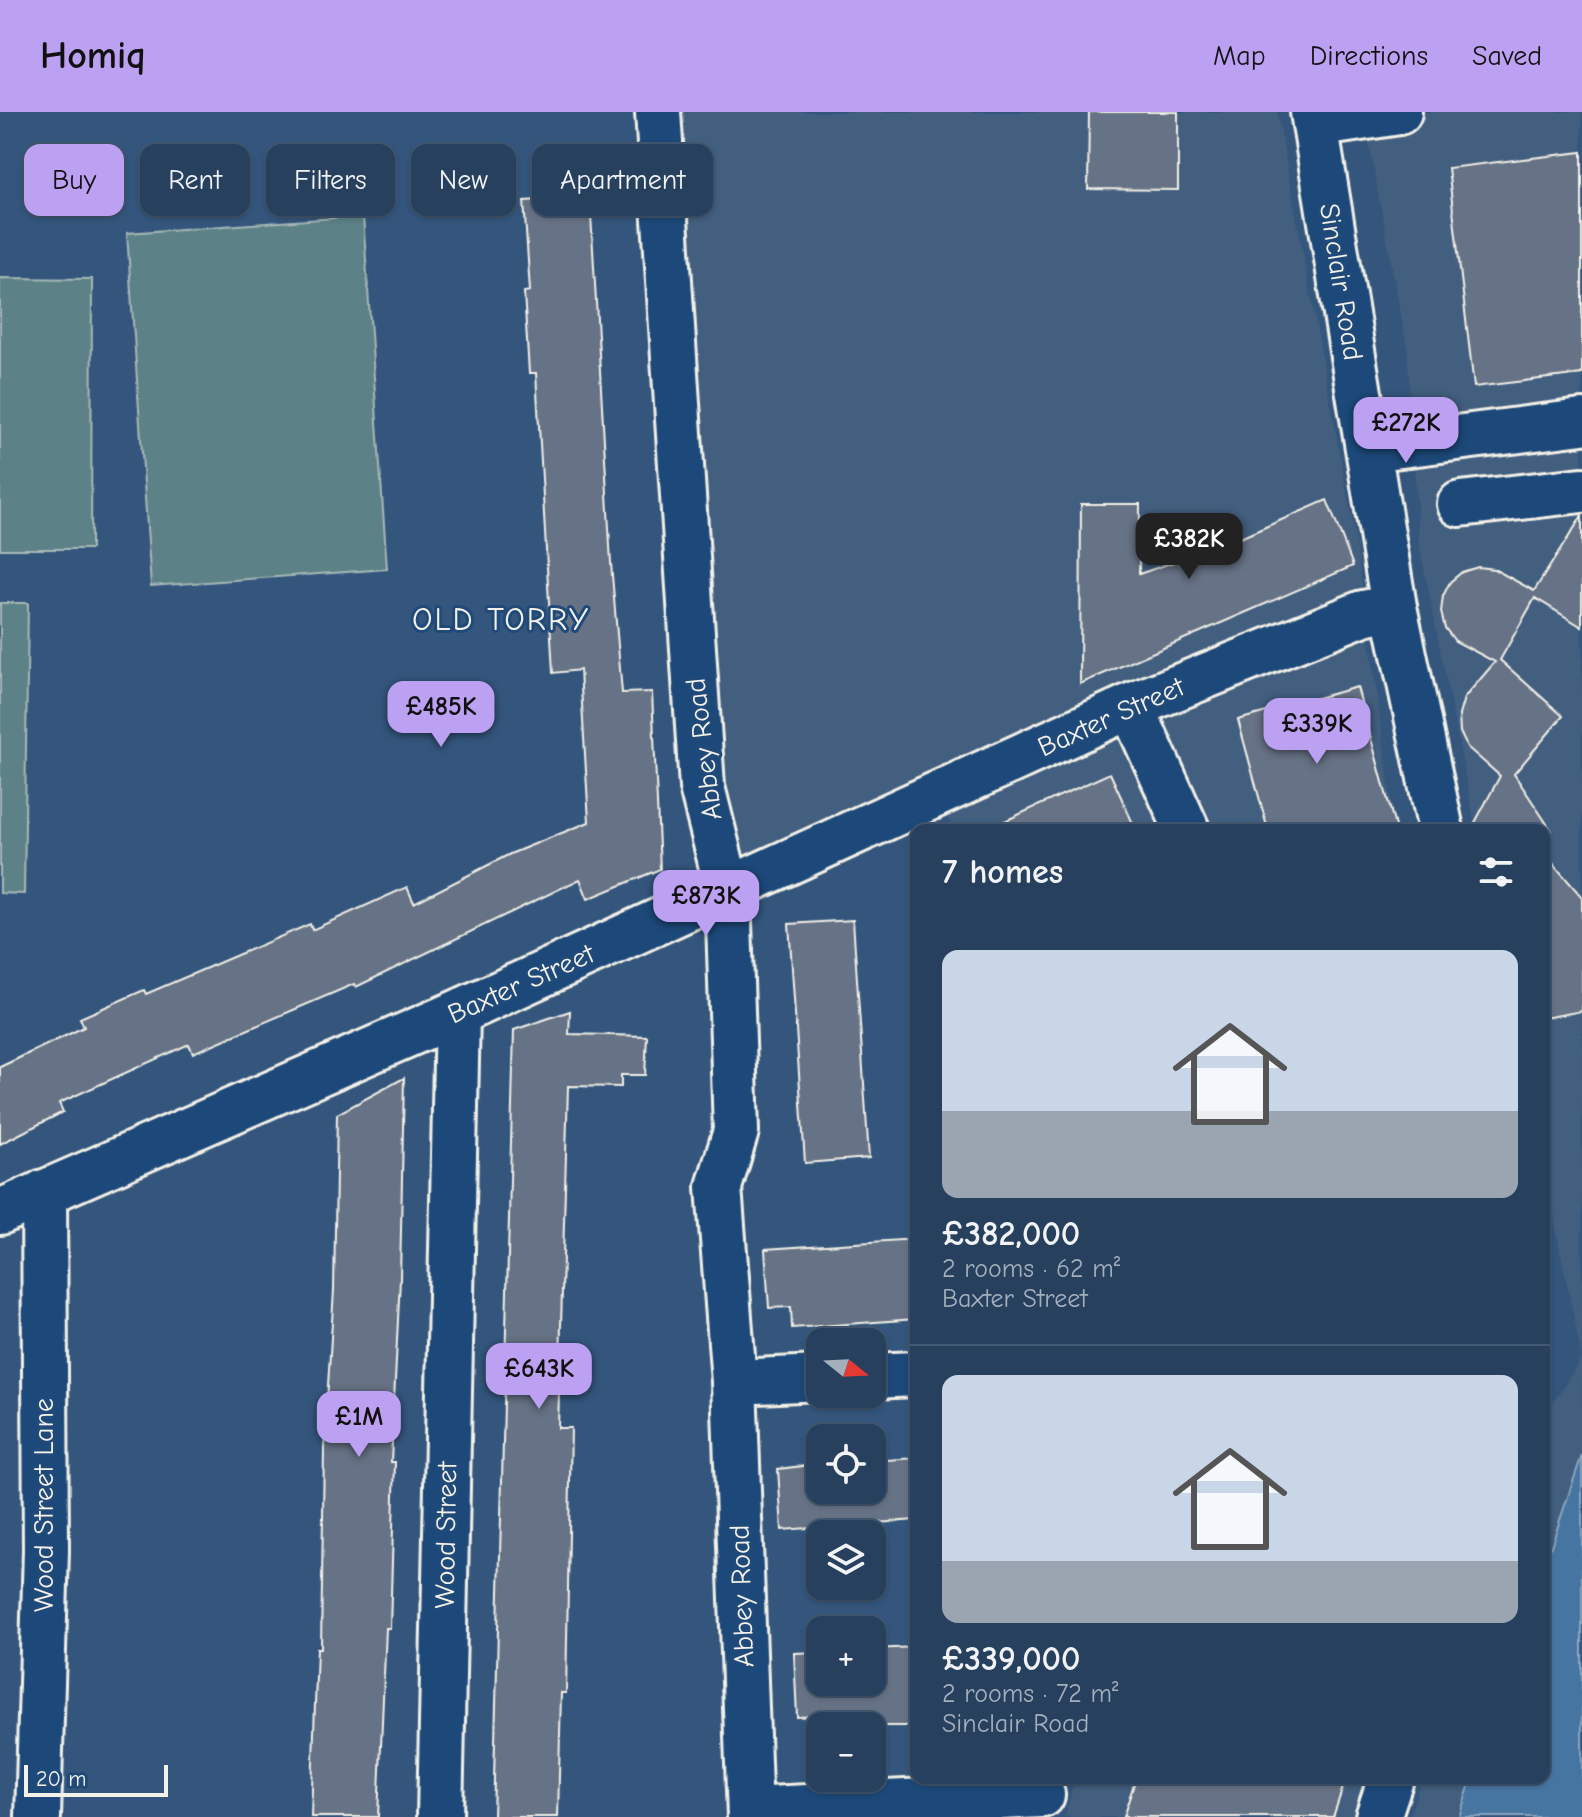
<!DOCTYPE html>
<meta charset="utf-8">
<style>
body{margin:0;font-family:"Comic Neue",sans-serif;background:#2f4764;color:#f1f3f6;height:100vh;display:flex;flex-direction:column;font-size:30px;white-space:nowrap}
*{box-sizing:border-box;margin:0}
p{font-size:26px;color:#a4afbc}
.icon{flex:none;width:44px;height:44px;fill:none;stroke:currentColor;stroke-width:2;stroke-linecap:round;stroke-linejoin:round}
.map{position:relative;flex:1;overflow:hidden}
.side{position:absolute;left:910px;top:712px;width:640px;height:960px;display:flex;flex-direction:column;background:#27405e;border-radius:16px;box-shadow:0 2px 6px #0004,0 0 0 2px #435973}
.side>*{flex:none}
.guide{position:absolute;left:24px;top:32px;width:760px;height:72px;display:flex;gap:16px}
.needle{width:52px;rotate:108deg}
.fabs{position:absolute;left:806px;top:1216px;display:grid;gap:16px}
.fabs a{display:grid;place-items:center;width:80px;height:80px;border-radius:16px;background:#27405e;box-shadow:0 2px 6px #0004,0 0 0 2px #435973;font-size:40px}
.scale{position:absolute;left:24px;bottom:20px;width:144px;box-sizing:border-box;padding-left:8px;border:4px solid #f4f1e8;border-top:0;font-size:22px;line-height:28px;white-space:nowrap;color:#f4f1e8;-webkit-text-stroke:6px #1f4a7a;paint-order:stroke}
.price{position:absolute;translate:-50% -68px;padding:0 18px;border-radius:16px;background:#bca0f2;color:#111;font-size:26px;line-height:52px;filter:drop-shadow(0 2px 4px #0008)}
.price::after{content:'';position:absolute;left:50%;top:48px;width:24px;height:18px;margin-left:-12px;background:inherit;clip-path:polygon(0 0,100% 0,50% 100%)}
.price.selected{background:#222;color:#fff}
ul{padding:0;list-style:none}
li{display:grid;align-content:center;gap:16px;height:424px;padding:0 32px}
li+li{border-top:2px solid #435973}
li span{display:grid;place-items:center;height:248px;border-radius:16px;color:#555}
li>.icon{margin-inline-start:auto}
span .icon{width:144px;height:144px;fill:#fffc;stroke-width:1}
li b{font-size:34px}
h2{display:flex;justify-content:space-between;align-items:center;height:96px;padding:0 32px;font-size:34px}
.chip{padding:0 28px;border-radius:16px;background:#27405e;box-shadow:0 2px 6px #0004,0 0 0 2px #435973;font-size:28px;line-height:72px}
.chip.selected{background:#bca0f2;color:#111}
header{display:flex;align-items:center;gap:48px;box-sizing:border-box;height:112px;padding:0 40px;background:#bca0f2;color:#111}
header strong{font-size:38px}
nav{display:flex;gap:44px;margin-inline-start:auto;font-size:28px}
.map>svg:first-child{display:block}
.built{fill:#435e7f}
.green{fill:#5c8186;stroke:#a8b9b7;stroke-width:2}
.water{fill:#4674a2;stroke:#8ca6be;stroke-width:2}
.building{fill:#667285;stroke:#f4f1e8;stroke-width:2}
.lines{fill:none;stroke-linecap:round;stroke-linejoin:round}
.minor-casing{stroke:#f4f1e8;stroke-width:50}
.minor{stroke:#1f4a7a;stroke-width:44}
.labels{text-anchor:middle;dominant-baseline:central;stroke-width:6;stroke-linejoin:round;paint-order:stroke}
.street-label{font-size:28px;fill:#f4f1e8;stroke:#1f4a7a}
.quarter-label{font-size:32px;letter-spacing:2px;fill:#f4f1e8;stroke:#1f4a7a}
</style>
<header>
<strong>Homiq</strong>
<nav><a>Map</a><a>Directions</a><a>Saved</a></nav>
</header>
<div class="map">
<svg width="1582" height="1705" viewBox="0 0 1582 1705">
<rect width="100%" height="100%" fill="#34567d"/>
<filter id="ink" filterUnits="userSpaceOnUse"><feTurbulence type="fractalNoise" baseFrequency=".0125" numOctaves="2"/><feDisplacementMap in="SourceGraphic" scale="16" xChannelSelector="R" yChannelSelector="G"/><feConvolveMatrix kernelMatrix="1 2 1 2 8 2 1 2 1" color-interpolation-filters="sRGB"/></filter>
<g filter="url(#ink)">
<path class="built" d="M 658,0 L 1277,0 L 1358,442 L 1395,718 L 955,718 L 935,685 L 728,779 Z
M 1363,0 L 1582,0 L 1582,1705 L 1409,1705 L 1422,1666 L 1544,1666 L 1544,1305 L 1582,1246 L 1544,1057 L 1544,718 L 1476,718 L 1419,431 L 1407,235 Z
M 1075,1666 L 1368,1666 L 1355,1705 L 1065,1705 Z"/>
<path class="green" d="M 363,104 L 387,457 L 151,474 L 127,121 Z
M 0,166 L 92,167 L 91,437 L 0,437 Z
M 0,491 L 28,491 L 24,782 L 0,781 Z"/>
<path class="water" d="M 1582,1343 L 1582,1705 L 1459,1705 L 1472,1666 L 1544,1666 L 1544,1455 Z"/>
<path class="building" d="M 1089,0 L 1178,0 L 1178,78 L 1088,77 Z
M 1582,40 L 1582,262 L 1474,275 L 1448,56 Z
M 590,85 L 611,451 L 622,581 L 652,580 L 660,757 L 588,787 L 580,767 L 356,875 L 354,872 L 193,941 L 189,932 L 59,991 L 63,1000 L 0,1032 L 0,955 L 84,915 L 80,906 L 144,878 L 146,882 L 310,812 L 312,818 L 407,775 L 414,791 L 510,742 L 589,710 L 580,558 L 553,561 L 536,261 L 529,261 L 524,180 L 530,179 L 524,89 Z
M 1327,388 L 1353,454 L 1080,572 L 1081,392 L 1140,392 L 1139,462 L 1231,430 Z
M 1582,404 L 1582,515 L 1535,486 L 1500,548 L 1563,604 L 1514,662 L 1551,718 L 1471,718 L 1500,664 L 1467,635 L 1460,620 L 1459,603 L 1464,586 L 1495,550 L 1455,529 L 1445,516 L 1441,500 L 1443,484 L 1450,470 L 1462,460 L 1478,455 L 1494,457 L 1534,479 Z
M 1357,575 L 1396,718 L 1268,718 L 1238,608 Z
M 1110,661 L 1136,718 L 985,718 Z
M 1544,741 L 1582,785 L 1582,899 L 1544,906 Z
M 853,808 L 869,1046 L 805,1051 L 789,812 Z
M 570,899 L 569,922 L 647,924 L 645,963 L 621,963 L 621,975 L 568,974 L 558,1316 L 571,1316 L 566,1581 L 561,1581 L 558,1705 L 493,1705 L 514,918 Z
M 404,966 L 400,1167 L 391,1350 L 395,1350 L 390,1516 L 386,1516 L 378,1705 L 311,1705 L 317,1536 L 321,1536 L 324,1337 L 334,1178 L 337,1002 Z
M 916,1127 L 916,1207 L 792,1216 L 791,1195 L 769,1196 L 765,1137 Z
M 916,1346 L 916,1408 L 782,1418 L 778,1357 L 820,1352 L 820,1378 L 872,1378 L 872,1349 Z
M 916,1535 L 916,1614 L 814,1614 L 814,1604 L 797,1605 L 794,1541 L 820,1540 L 820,1570 L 872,1570 L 872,1537 Z
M 1136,1666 L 1346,1666 L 1333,1705 L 1123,1705 Z"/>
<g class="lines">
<g class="minor-casing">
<path id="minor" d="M 658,0 L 702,675 L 728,779 L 736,1019 L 719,1075 L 734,1270 L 750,1705
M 1313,0 L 1394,495 L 1441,718
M 1315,13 L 1399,0
M 1369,337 L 1582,310
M 1460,392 L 1582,378
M 1131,594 L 1187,718
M 0,1100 L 457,901 L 1131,594 L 1363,501 L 1394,495
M 872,1264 L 916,1262
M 734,1270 L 820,1266
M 751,1698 L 1042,1683
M 38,1705 L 46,1438 L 44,1080
M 440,1705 L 457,901
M 1378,1705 L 1391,1666"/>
</g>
<use href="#minor" class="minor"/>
</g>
</g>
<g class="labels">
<g class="street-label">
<text transform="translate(1341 170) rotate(81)">Sinclair Road</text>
<text transform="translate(1111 605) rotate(-24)">Baxter Street</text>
<text transform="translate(704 637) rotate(-97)">Abbey Road</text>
<text transform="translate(521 872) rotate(-24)">Baxter Street</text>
<text transform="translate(44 1393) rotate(-90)">Wood Street Lane</text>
<text transform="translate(446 1423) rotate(-89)">Wood Street</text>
<text transform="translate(742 1484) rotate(-92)">Abbey Road</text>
</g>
<g class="quarter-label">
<text x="501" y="507">OLD TORRY</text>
</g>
</g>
</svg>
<div class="fabs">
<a><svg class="needle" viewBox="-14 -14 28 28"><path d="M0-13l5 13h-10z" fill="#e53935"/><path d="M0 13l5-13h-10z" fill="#a4afbc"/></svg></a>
<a><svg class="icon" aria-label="locate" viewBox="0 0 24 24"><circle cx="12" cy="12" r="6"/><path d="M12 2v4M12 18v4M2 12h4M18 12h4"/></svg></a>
<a><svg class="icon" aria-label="layers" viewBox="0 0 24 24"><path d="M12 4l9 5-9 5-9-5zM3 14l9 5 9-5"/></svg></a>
<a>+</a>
<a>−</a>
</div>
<div class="scale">20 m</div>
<b class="price" style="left:1406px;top:353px">£272K</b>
<b class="price selected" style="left:1189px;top:469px">£382K</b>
<b class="price" style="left:441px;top:637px">£485K</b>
<b class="price" style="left:1317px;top:654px">£339K</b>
<b class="price" style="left:706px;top:826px">£873K</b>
<b class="price" style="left:539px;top:1299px">£643K</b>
<b class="price" style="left:359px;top:1347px">£1M</b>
<div class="guide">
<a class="chip selected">Buy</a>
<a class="chip">Rent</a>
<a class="chip">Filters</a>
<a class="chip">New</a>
<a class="chip">Apartment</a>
</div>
<section class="side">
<h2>7 homes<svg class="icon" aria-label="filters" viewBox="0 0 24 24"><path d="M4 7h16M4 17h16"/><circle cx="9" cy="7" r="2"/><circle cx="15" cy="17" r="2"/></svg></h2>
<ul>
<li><span style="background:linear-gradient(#c9d6e8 65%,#9aa5b1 0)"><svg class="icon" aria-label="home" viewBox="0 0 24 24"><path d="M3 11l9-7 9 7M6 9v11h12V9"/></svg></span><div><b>£382,000</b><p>2 rooms · 62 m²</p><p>Baxter Street</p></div></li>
<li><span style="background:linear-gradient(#c9d6e8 75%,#9aa5b1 0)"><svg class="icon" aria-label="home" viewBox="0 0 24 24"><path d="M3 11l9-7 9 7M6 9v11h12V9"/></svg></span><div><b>£339,000</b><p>2 rooms · 72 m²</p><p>Sinclair Road</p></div></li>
</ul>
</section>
</div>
